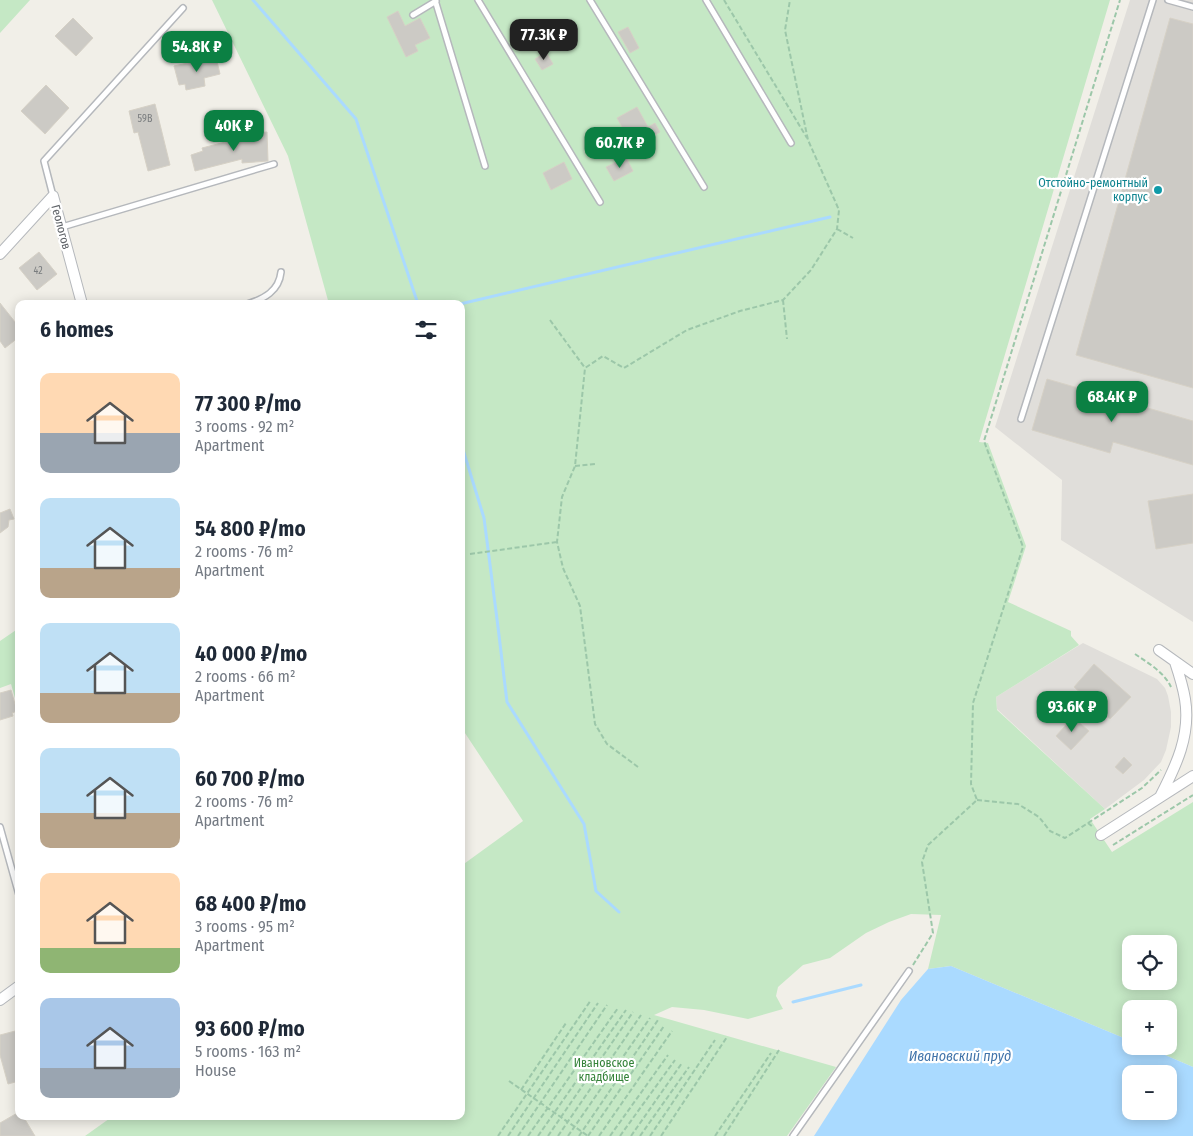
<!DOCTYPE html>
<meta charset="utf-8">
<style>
body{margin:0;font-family:"Fira Sans Condensed",sans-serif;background:#f6f6f7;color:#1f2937;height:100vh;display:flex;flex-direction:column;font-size:19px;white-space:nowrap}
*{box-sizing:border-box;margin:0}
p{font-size:16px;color:#747a83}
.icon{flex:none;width:28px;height:28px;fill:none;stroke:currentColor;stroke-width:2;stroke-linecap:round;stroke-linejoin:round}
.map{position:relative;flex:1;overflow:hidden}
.sheet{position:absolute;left:15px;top:300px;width:450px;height:820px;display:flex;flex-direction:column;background:#fff;border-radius:10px;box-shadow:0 2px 12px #0003}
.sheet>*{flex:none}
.controls{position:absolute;left:1122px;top:935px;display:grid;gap:10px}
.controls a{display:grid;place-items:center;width:55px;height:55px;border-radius:10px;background:#fff;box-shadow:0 2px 12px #0003;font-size:25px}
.price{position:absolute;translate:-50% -42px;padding:0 11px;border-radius:10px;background:#0b8043;color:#fff;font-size:16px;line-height:32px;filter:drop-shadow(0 1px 2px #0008)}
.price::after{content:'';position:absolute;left:50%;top:30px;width:15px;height:11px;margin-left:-8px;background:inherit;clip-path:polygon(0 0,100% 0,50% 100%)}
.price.selected{background:#222;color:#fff}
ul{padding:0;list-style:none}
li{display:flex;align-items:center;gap:15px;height:125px;padding:0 25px}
li span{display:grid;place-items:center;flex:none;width:140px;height:100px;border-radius:10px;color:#555}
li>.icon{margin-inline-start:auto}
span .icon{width:60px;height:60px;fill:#fffc;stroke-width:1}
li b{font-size:21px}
h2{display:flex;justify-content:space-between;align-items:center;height:60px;padding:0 25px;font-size:21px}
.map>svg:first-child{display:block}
.industrial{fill:#e0deda}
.green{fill:#c5e8c5;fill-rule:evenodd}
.water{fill:#aadaff;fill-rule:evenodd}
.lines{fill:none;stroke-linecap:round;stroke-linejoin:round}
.stream{stroke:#aadaff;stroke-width:3}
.building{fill:#cccac5;stroke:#d6d1c6}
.lane-casing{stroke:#b5b8bc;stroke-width:8}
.street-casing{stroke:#b5b8bc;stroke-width:12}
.path{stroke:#9cc7a9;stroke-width:2;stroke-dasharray:5 2.5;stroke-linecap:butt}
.lane{stroke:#fff;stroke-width:5}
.street{stroke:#fff;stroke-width:10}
.culture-dot{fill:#0f9aa8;stroke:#fff;stroke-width:2}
.labels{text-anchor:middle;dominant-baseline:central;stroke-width:4.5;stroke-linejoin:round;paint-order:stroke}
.number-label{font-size:10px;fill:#7a7d7f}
.culture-label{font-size:12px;fill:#0d838f;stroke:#fff;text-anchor:end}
.street-label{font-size:12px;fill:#5f6368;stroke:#fff}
.park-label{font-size:12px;fill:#348238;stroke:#fff}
.water-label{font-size:14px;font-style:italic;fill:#4174aa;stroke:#fff}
</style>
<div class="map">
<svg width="1193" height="1136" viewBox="0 0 1193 1136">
<rect width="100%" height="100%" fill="#f1efe8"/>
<path class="industrial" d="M 1130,0 L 1193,0 L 1193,622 L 1061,540 L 1062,480 L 995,427 Z
M 1083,643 L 1112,657 L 1157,679 L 1165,688 L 1168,696 L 1171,712 L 1171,727 L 1166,750 L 1161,762 L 1144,780 L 1105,809 L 997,709 L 996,697 Z"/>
<path class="green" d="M 0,0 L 30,0 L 0,33 Z
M 212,0 L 1110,0 L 979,442 L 988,443 L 1026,546 L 1008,602 L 1071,631 L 1071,636 L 1079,645 L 996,697 L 997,710 L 1105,809 L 1090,819 L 1112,852 L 1193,802 L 1193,1067 L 1144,1046 L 1169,1046 L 1169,1009 L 1131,1009 L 1131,1041 L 951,966 L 928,969 L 941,915 L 911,914 L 889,922 L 866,933 L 830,958 L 803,965 L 778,987 L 776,996 L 783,1009 L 748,1019 L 704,1010 L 672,1007 L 654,1015 L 836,1067 L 787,1136 L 85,1136 L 113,1116 L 461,1116 L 461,866 L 523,821 L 461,727 L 461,304 L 329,304 L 288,156 ZM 1131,944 L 1169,944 L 1169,981 L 1131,981 Z
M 19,628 L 19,712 L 11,684 L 0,688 L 0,641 Z"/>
<path class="water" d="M 951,966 L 1131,1041 L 1131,1046 L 1144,1046 L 1193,1067 L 1193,1136 L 814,1136 L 901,1000 L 928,969 ZM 1131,1074 L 1169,1074 L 1169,1111 L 1131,1111 Z"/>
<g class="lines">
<path class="stream" d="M 253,0 L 356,119 L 418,304
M 460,304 L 830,217
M 461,443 L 484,518 L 498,627 L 507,702 L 584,824 L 596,891 L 619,912
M 793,1002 L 861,985"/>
</g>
<path class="building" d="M 398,11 L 405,26 L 420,18 L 430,38 L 415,45 L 418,51 L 406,57 L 387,17 Z
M 73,18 L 93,38 L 76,56 L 55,36 Z
M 1170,18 L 1193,24 L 1193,388 L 1076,355 Z
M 628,27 L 639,48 L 630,53 L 618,32 Z
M 546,52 L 553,64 L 542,70 L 535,59 Z
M 216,57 L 220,74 L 204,78 L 205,86 L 186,90 L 185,84 L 179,85 L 174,66 Z
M 46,85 L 69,108 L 45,134 L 21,111 Z
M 155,104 L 170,165 L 148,171 L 138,132 L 134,133 L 129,111 Z
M 637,107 L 648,127 L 655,123 L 660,132 L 648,139 L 646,134 L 631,143 L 617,118 Z
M 267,132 L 268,161 L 242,163 L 242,159 L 195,171 L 191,155 L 203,151 L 202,148 L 241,138 L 241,134 Z
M 626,157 L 633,171 L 614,181 L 606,167 Z
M 564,162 L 572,179 L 551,190 L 543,173 Z
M 39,252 L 57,274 L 37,290 L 19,268 Z
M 0,303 L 19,327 L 19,337 L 5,348 L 0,341 Z
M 1047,379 L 1193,421 L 1193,465 L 1113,442 L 1110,453 L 1032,430 Z
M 1193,494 L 1193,543 L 1156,549 L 1148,501 Z
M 10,509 L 14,519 L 9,520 L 8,527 L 0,533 L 0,513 Z
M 1094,664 L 1131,697 L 1110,719 L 1074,687 Z
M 11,690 L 17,711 L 12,713 L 13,716 L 0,720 L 0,693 Z
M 1073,717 L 1089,731 L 1071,750 L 1056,736 Z
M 1124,757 L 1132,765 L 1123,774 L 1115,767 Z
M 19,1030 L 19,1081 L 8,1084 L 0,1055 L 0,1035 Z
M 19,1112 L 19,1116 L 23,1116 L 35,1136 L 0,1136 L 0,1123 Z"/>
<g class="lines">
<g class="lane-casing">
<path id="lane" d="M 435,0 L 485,166
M 478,0 L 600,202
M 590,0 L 704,187
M 706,0 L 791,143
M 1168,0 L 1193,7
M 413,15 L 436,1
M 53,196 L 44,161 L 183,8
M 62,227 L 274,164
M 247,304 C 264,299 279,291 281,272
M 1021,419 L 1153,0
M 0,827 L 19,895
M 793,1136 L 909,971"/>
</g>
<g class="street-casing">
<path id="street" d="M 0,254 L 53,196 L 82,304
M 1159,650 L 1193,674
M 1160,797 C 1176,766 1191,735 1185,699 C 1183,687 1179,674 1175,662
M 1101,835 L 1193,776
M 0,1000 L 19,986"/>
</g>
<path class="path" d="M 724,0 L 807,138
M 837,229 L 853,238
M 783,300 L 787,339
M 550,320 L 585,368
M 575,466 L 596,464
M 470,554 L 557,542
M 1135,654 C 1148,663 1164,672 1171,687
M 638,767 L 607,744 L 595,724 L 580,606 L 563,568 L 557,542 L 562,497 L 575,466 L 585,368 L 603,356 L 624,368 L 687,330 L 740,311 L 783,300 L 811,270 L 837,229 L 839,210 L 808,140 L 785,30 L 790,0
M 977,800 L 1018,804 L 1039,817 L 1050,831 L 1065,838 L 1088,823 L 1093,827
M 1088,823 L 1142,788 L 1161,770
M 1113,845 L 1193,795
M 913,965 L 933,933 L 922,862 L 928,845 L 977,800 L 971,784 L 973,703 L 1023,547 L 984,441 L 1120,0
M 509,1081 L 588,1136
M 521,1090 L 566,1023
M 498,1136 L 591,1000
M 508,1136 L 598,1003
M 518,1136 L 607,1005
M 528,1136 L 618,1008
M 538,1136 L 626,1010
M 548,1136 L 633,1012
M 558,1136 L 641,1015
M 568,1136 L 650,1018
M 579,1136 L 658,1020
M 588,1136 L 664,1026
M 599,1136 L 672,1031
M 610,1136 L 668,1055
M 620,1136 L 675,1060
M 631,1136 L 682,1063
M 640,1136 L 689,1067
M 650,1136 L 715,1040
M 661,1136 L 727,1037
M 715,1136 L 771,1053
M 724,1136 L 779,1050"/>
<use href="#lane" class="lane"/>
<use href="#street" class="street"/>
</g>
<circle class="culture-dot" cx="1158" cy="190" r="5"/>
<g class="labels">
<g class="number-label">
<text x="145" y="119">59В</text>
<text x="38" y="271">42</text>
</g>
<g class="culture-label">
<text x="1148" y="183">Отстойно-ремонтный<tspan x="1148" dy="14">корпус</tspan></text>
</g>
<g class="street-label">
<text transform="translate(61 227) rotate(75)">Геологов</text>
</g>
<g class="park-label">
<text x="604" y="1063">Ивановское<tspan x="604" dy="14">кладбище</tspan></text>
</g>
<g class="water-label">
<text x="960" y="1056">Ивановский пруд</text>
</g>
</g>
</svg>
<div class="controls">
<a><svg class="icon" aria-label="locate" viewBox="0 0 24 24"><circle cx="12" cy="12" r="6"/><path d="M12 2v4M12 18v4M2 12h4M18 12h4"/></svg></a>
<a>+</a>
<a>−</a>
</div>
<b class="price selected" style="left:544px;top:61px">77.3K ₽</b>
<b class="price" style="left:197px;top:73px">54.8K ₽</b>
<b class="price" style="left:234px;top:152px">40K ₽</b>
<b class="price" style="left:620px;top:169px">60.7K ₽</b>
<b class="price" style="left:1112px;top:423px">68.4K ₽</b>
<b class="price" style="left:1072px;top:733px">93.6K ₽</b>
<section class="sheet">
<h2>6 homes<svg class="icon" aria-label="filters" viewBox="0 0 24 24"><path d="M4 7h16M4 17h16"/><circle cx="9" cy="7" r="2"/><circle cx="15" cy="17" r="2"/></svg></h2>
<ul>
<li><span style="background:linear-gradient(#ffd9b3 60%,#9aa5b1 0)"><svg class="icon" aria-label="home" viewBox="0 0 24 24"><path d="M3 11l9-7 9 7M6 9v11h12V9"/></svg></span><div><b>77 300 ₽/mo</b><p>3 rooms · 92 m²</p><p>Apartment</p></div></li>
<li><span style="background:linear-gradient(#bfe0f5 70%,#b9a48a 0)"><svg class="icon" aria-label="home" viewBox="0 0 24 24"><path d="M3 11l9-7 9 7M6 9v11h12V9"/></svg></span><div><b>54 800 ₽/mo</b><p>2 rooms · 76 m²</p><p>Apartment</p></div></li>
<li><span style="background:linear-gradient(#bfe0f5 70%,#b9a48a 0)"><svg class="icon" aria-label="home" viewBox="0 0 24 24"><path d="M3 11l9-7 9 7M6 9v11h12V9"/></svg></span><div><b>40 000 ₽/mo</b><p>2 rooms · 66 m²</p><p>Apartment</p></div></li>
<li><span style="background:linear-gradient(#bfe0f5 65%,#b9a48a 0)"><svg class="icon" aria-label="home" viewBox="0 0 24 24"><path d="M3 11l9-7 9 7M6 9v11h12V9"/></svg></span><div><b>60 700 ₽/mo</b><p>2 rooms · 76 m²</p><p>Apartment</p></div></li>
<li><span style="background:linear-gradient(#ffd9b3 75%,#8fb573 0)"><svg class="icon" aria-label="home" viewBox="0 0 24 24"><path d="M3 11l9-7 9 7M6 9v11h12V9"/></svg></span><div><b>68 400 ₽/mo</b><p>3 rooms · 95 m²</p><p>Apartment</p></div></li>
<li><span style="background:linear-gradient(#a9c7e8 70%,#9aa5b1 0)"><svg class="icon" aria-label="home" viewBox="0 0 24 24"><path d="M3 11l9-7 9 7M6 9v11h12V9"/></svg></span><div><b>93 600 ₽/mo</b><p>5 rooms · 163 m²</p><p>House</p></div></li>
</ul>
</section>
</div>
